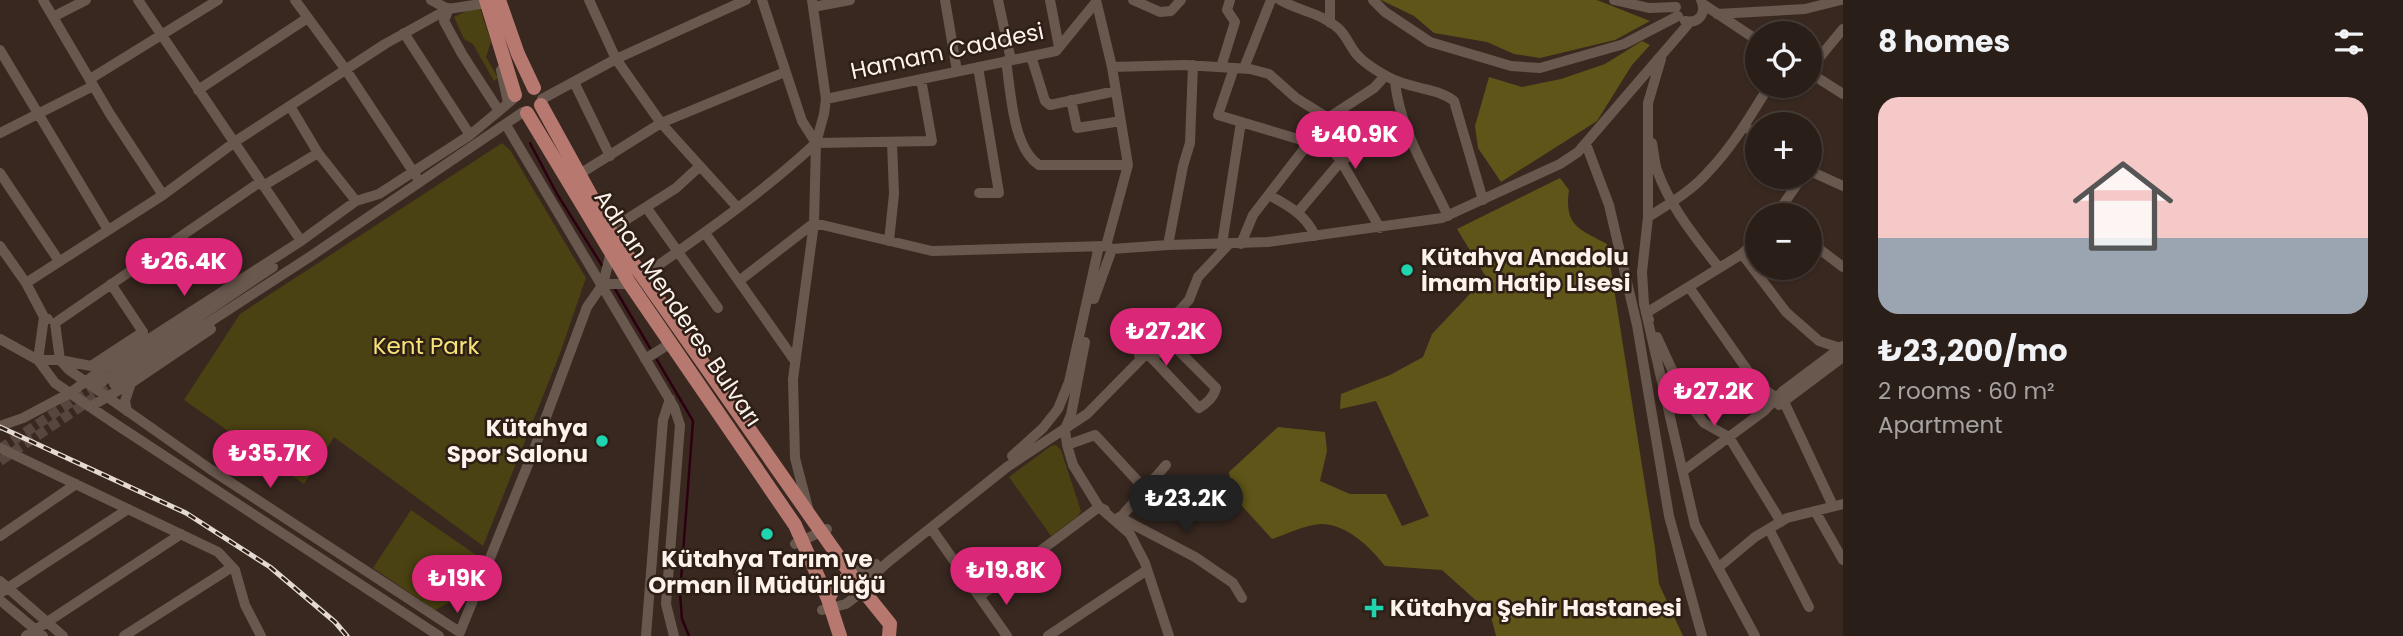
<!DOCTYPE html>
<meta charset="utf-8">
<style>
body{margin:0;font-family:Poppins,sans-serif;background:#362b25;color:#f1f3f6;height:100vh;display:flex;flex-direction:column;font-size:26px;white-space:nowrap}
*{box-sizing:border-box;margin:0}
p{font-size:23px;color:#a5a2a2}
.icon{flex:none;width:38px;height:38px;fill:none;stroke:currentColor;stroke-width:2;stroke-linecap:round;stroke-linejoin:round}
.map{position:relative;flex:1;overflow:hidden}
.details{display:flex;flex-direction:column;background:#2a1e18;width:560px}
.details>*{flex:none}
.buttons{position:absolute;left:1745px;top:21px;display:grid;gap:14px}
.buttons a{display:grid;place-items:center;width:77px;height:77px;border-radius:50%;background:#2a1e18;box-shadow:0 2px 5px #0004,0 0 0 2px #463c37;font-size:35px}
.price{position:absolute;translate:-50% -60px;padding:0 16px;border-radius:24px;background:#db2777;color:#fff;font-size:23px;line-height:46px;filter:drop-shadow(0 2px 4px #0008)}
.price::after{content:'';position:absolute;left:50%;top:42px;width:21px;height:16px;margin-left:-10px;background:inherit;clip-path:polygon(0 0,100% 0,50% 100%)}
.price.active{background:#222;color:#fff}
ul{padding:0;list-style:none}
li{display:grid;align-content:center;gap:14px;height:371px;padding:0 35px}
li span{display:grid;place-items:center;height:217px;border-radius:21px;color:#555}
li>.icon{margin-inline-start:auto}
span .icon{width:126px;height:126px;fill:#fffc;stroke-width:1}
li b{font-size:30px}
h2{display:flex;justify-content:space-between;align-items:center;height:84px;padding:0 35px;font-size:30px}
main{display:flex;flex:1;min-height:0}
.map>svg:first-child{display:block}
.green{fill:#4a4212}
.forest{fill:#5f5518}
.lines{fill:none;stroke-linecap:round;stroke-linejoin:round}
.stream{stroke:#2c0011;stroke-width:2.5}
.minor-tunnel{stroke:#56463f;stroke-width:10;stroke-dasharray:10 5;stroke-linecap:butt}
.minor{stroke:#69584e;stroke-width:10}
.major{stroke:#b77870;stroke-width:14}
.rail-casing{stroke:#e5dad3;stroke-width:5}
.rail{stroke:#2e1f16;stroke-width:2.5;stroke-dasharray:8;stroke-linecap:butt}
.poi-dot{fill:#1fd5b0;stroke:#2e1f16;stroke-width:2.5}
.labels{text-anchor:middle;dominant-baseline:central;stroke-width:5;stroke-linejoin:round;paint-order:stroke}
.street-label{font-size:23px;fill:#fdf2ec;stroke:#2e1f16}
.poi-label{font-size:23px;font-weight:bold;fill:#fdf2ec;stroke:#2e1f16;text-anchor:start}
.park-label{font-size:23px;fill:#f7e478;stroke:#2e1f16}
</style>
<main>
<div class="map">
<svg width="1843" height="636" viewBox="0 0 1843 636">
<rect width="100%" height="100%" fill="#382820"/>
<path class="green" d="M 479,5 L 491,42 L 486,57 L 498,78 L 494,81 L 473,44 L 464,39 L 454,17 Z
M 502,143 L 510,150 L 586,278 L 559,356 L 483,546 L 334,437 L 304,484 L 184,400 L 240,314 Z
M 1056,445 L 1061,450 L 1081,511 L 1078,516 L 1051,536 L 1009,477 L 1051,446 Z
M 411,510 L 479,557 L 465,594 L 435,610 L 373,568 Z"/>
<path class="forest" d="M 1381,0 L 1597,0 L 1650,21 L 1615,40 L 1540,58 L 1514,54 L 1487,42 L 1434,33 L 1414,16 Z
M 1642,41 L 1650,45 L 1632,65 L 1597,121 L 1501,182 L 1478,148 L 1475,126 L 1489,77 L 1522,87 L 1561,79 L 1605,64 Z
M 1560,178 L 1569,190 C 1564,226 1579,229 1607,244 L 1655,548 L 1659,584 L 1683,636 L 1496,636 L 1490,613 L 1442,570 L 1385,566 C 1370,547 1347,524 1321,524 C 1305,525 1287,534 1272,539 L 1233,496 L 1229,472 L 1278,427 L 1325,432 L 1327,451 L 1320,481 L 1350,494 L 1386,494 L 1402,526 L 1429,516 L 1376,401 L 1340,409 L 1341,394 L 1390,375 L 1423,357 L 1432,334 L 1486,277 L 1457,229 Z"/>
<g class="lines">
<path class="stream" d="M 530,143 L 557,194 L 603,267
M 615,289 L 650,348
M 657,360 L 693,421 L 680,593 L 682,619 L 689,636"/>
<path class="minor-tunnel" d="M 0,449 L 97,385
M 0,461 L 114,384"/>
<path class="minor" d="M 43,0 L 110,114 L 163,195
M 138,0 L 301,241
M 295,0 L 346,70 L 416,176
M 431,0 L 448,9
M 589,0 L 616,59 L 661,123 L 738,208
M 762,0 L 802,121 L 816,143 L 814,223 L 793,379 L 795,458 L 808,508
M 812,0 L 826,99 L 824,114 L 816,143
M 945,0 L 957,71
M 998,0 L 1011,60
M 1050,0 L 1059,47
M 1096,0 L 1112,67 L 1128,165 L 1106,246
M 1133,0 L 1160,12 L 1171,11 L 1181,0
M 1280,0 C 1299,11 1321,13 1338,28 C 1345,34 1349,44 1354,51 C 1361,61 1377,71 1388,77 C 1409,89 1436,87 1454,101 L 1483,200
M 1330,0 L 1330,23
M 1373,0 L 1385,12 L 1430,42 L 1511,66 L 1540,68 L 1624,44 L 1678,16
M 1614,0 L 1649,8 L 1676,7
M 1703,4 L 1757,40
M 813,7 L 850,0
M 449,8 L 444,21 L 462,54 L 499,111
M 1717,14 L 1805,9 L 1841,0
M 53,17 L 86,0
M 1685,21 C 1699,24 1707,13 1701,0
M 404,33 L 470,135
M 0,50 L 108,230
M 1031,56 L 1045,101 L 1050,105 L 1116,91
M 1661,59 L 1648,103 L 1648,217 L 1642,272 L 1644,304 L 1695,525 L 1755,636
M 1006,61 C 1011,91 1012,147 1039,165 L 1128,165
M 978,67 L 999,193 L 979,193
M 1112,67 L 1185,65 L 1250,69 L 1269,74 L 1296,98 L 1328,118
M 1221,67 L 1235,22 L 1227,10 L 1230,0
M 1234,68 L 1218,115 L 1308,142
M 1244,68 L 1271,0
M 1810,69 L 1843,29
M 501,70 L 508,103
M 1810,73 L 1843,94
M 90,79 L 218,0
M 1395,81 C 1399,128 1428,173 1448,216
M 574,82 L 610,156
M 198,90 L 306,19
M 542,99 L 616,59 L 746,0
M 826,99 L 1056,51 L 1096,2
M 1071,100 L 1077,128 L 1121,121
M 290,106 L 318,153 L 356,201
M 506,125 L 674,407 L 680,425 L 666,604 L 674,636
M 1744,126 L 1757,135
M 1317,131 L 1341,161 L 1380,228
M 0,133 L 93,86
M 816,143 L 932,141 L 921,79
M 1652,143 C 1654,152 1654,161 1657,170 C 1670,207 1696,238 1719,268
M 1586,144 L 1609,205 L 1637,325 L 1669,516 L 1702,636
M 1810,171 L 1843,186
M 0,173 L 59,261
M 578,175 L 661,123 L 785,72
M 263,186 L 318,153
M 1269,195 C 1289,206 1306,215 1315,236
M 646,207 L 718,308
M 1298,212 L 1341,161 L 1405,124
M 1776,215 L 1802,177
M 1648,217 C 1669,204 1693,190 1709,171 C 1733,146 1751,115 1769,86
M 610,230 L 676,188 L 700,166
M 705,233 L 795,361
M 889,241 L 894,194 L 892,142
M 1810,242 L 1843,267
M 1222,244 L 1241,122
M 1241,244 L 1253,215 L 1328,118 L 1374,88 L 1385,76
M 1168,245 L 1183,166 L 1190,143 L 1193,65
M 0,246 L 26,283 L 44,317 L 48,319
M 1742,254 L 1786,312 L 1819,341 L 1843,349
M 643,276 C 703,234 762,193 816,143
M 739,281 L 814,223 L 932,251 L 1106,246 L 1112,249 L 1168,245 L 1268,242 L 1442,218 L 1560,164 L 1578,152 L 1690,22
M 26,283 L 163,195 L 239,139 L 385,44 L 448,9 L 487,3 L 489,10
M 603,284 L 630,284
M 1689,287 L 1757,384 L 1785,404 L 1833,506
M 1094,299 L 1112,249
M 44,317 L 38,360 L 60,360 L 91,366 L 143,332 L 111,284
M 1649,320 L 1646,313 L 1742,254 L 1757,239
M 55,323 L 60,360 L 69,370 L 210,469 L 458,631
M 55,323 L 260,182
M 1657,337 L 1686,400 L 1704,423 L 1729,437 L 1781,522
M 0,339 L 38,360 L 55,383 L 114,423 L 439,636
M 1085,342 L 1071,415 L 1065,429 L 1067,445 L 1073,465 L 1099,507 L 1130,534 L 1145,563 L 1169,636
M 1145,351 L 1147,353 L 1161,353 L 1174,345
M 1139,355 L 1189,300 L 1198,277 L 1229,244
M 645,359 L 671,343
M 114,384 L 311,256 L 523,112
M 97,385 L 273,267
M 1779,405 L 1843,357
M 90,407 L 131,383
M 127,411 L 125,401 L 131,383 L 211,329
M 0,426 L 23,418 L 70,393 L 104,368 L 301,241 L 356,201 L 379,194 L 470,135 L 512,100
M 1067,445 L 1095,435 L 1145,489
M 0,448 L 218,552 L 235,570 L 245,605 L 261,636
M 1012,456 L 1043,428 L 1058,409 L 1069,382 L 1099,246
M 1683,471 L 1764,411 L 1783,391 L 1843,346
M 1815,511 L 1843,560
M 1119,517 L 1195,557 L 1233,583 L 1242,598
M 1120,518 L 1166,465
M 931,528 L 1007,636
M 1769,529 L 1809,607
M 0,536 L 76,484
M 795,544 L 827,529
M 1719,567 L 1755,537 L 1787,518 L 1843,504
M 847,568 L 866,572 L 876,564
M 0,581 L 63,636
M 0,593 L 128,509
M 867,595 L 867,581 L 888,562 L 1007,467 L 1087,414 L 1147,353 L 1199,408 C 1207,403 1213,398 1216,388 L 1160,332
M 980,596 L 1099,507 L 1105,510
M 0,600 L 43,636
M 822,610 L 846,604 L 867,588
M 460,632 L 533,452 L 587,307 L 603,284 L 611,252
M 26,636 L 181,534
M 124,636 L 232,567
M 646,636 L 663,420 L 670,399
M 1048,636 L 1147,570"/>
<path class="major" d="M 486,0 L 515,95
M 499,0 L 518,54 L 534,88
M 541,105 L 610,230 L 857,583 L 890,624 L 889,636
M 527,113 L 630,284 L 795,525 L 828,599 L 840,636
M 828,599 C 835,586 842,574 857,583"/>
<g class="rail-casing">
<path id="rail" d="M 0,427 L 186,513 L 270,567 L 335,622 L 347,636"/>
</g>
<use href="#rail" class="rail"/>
</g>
<g class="poi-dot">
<circle cx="1407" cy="270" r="7"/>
<circle cx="602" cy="441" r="7"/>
<circle cx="767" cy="534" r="7"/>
<path d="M1370.5 597.5h7v7h7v7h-7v7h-7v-7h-7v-7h7z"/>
</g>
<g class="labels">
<g class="street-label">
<text transform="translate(947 51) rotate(-12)">Hamam Caddesi</text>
<text transform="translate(678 308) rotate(56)">Adnan Menderes Bulvarı</text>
</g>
<g class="poi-label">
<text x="1421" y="257">Kütahya Anadolu<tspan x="1421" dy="26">İmam Hatip Lisesi</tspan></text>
<text x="588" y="428" text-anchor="end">Kütahya<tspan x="588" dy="26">Spor Salonu</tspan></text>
<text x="767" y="559" text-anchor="middle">Kütahya Tarım ve<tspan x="767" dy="26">Orman İl Müdürlüğü</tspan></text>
<text x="1390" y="608">Kütahya Şehir Hastanesi</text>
</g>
<g class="park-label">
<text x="426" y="346">Kent Park</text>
</g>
</g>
</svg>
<div class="buttons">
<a><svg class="icon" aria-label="locate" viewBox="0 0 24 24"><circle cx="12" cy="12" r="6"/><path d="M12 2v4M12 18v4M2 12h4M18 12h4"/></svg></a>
<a>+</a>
<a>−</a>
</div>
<b class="price" style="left:1355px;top:171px">₺40.9K</b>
<b class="price" style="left:184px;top:298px">₺26.4K</b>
<b class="price" style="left:1166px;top:368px">₺27.2K</b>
<b class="price" style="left:1714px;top:428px">₺27.2K</b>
<b class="price" style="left:270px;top:490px">₺35.7K</b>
<b class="price active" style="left:1186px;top:535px">₺23.2K</b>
<b class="price" style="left:1006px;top:607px">₺19.8K</b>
<b class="price" style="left:457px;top:615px">₺19K</b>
</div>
<section class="details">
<h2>8 homes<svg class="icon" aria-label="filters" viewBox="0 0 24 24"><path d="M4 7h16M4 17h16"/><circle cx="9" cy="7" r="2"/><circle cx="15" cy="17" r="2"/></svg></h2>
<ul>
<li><span style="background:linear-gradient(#f6c9c9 65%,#9aa5b1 0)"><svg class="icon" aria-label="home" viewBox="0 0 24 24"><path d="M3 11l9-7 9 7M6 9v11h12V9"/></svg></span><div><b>₺23,200/mo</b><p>2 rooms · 60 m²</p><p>Apartment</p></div></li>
</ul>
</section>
</main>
